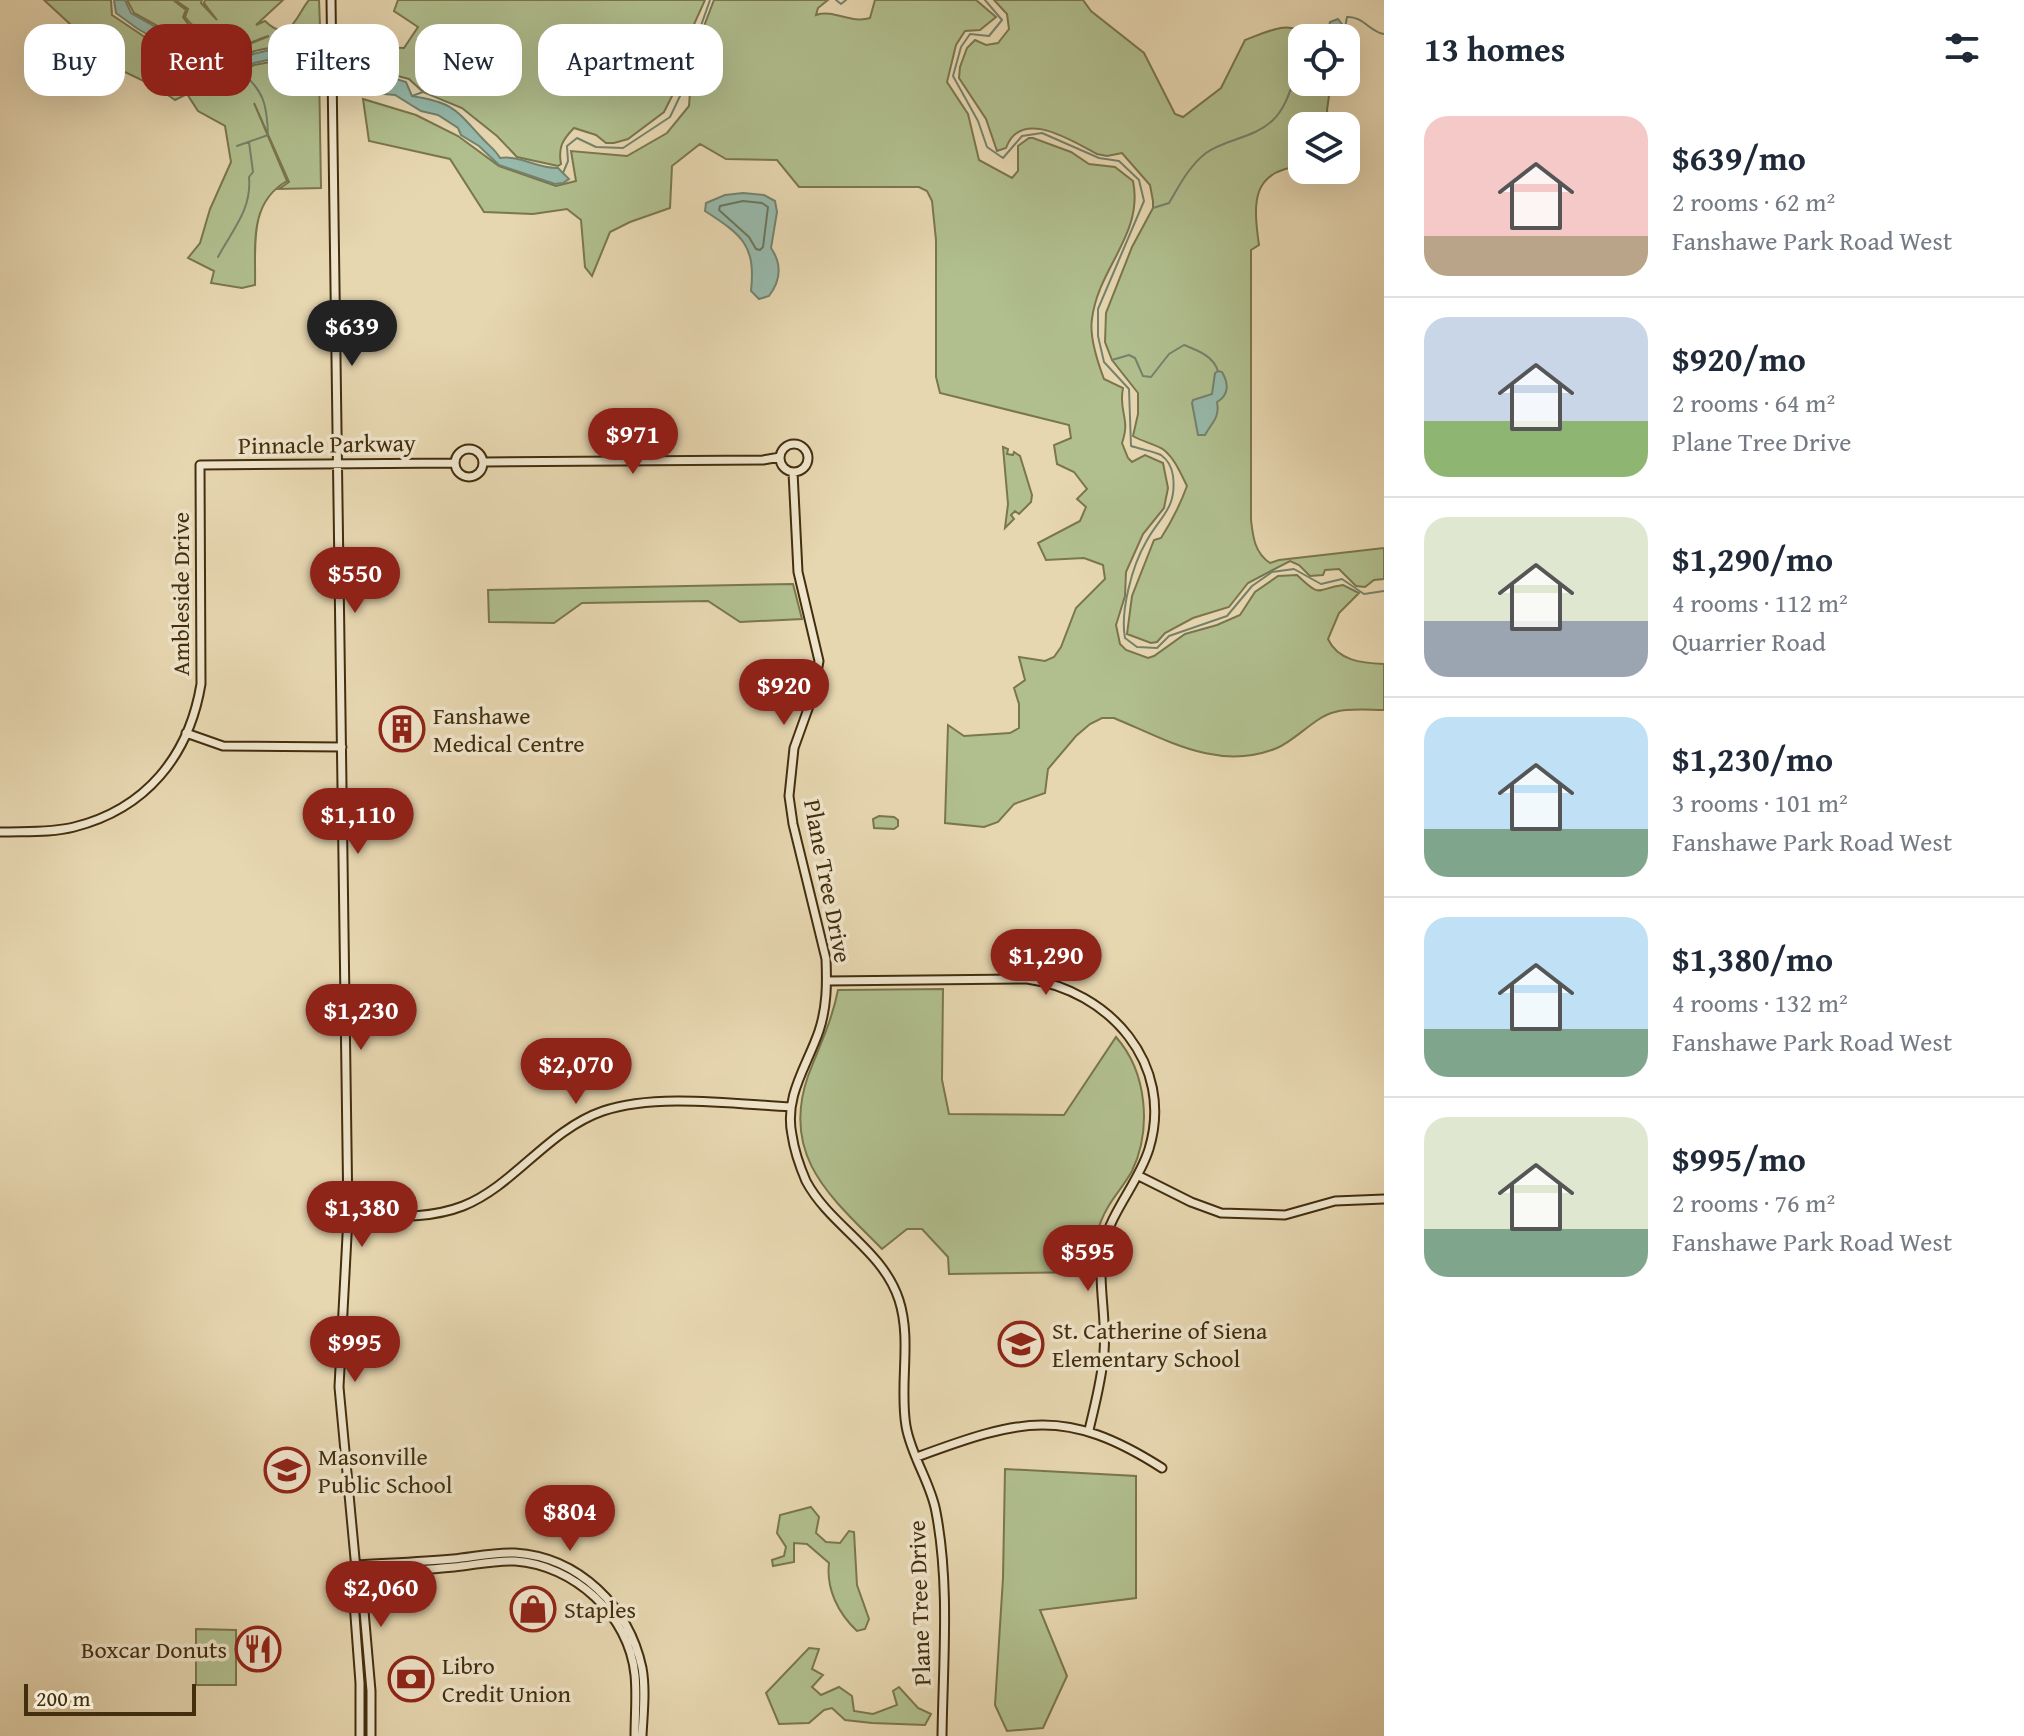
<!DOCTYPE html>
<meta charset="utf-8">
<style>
body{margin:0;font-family:"Gentium Book Plus",serif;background:#f2f2f3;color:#1f2937;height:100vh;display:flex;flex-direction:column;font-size:30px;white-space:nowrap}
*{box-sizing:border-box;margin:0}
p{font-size:26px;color:#747a83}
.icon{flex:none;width:44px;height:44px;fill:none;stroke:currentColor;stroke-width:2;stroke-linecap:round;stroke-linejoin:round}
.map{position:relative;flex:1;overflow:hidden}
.side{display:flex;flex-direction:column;background:#fff;width:640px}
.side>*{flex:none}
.top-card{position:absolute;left:24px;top:24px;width:760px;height:72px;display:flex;gap:16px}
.fabs{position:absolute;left:1288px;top:24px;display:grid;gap:16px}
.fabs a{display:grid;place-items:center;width:72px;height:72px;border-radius:16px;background:#fff;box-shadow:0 8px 32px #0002;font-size:40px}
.scale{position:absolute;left:24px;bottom:20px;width:172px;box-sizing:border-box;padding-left:8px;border:4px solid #432e0d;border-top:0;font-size:22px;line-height:28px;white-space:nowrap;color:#432e0d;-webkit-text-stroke:6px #efe5cc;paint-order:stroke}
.price{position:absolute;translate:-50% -68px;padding:0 18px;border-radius:28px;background:#8f2418;color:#fff;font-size:26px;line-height:52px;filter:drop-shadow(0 2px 4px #0008)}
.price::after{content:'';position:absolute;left:50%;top:48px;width:24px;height:18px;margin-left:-12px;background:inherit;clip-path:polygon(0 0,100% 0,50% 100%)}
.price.on{background:#222;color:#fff}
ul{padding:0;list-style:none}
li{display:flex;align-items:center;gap:24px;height:200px;padding:0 40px}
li+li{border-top:2px solid #e0e1e3}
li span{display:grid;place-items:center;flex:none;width:224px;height:160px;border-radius:24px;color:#555}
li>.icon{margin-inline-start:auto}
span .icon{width:96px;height:96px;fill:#fffc;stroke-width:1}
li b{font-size:34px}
h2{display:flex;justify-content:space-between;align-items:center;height:96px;padding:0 40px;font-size:34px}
.tag{padding:0 28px;border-radius:24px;background:#fff;box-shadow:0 8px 32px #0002;font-size:28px;line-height:72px}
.tag.on{background:#8f2418;color:#fff}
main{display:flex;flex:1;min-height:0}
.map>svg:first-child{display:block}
.green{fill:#b1bf8f;stroke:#7a764e;stroke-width:2}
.water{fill:#97baac;stroke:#75826c;stroke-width:2}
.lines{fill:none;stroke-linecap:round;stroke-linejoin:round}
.shore{stroke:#6d745c;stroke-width:2}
.stream{stroke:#75826c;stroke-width:2}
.secondary-casing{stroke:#432e0d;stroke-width:11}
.secondary{stroke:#efe5cc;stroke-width:7}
.labels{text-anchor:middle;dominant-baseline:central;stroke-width:7;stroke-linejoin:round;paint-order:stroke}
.street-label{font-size:24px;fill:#432e0d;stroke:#efe5cc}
.poi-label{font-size:24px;fill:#432e0d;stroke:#efe5cc;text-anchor:start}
</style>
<main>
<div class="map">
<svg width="1384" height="1736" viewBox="0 0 1384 1736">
<rect width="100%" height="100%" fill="#e7d7b1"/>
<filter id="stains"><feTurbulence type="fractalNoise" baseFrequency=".0025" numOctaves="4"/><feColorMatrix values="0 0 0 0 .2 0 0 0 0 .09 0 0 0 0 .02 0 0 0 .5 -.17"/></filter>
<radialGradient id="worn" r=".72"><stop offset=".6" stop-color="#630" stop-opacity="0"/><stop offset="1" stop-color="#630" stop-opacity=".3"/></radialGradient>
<path class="green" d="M 44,0 L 111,0 L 112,15 L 203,76 L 232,80 L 254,65 L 281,60 L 294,65 L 319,68 L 321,188 L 279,189 L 289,182 L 254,103 L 287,181 C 248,203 256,247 255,285 L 242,288 L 211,283 L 214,271 L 188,258 L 200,243 L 210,209 L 231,162 L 225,126 L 198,111 L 187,94 L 175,100 C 151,82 123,72 96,58 L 96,48 Z
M 127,0 L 173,0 L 186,10 L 183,17 C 195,37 219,41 240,48 L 269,36 C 260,38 246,46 237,46 C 221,45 194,30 185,17 L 188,9 L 175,0 L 202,0 L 201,3 L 217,20 L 204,3 L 205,0 L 283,0 L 256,25 L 265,21 C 291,46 296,15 309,0 L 319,0 L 321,53 L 293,42 C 281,47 267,48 255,51 C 246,54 252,54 244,58 C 227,68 201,61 192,45 L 134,13 Z
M 398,0 L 705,0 L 686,42 L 678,71 L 677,86 L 664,112 L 628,139 L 614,143 L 606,143 L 596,135 L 574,128 C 562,140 558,148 561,164 L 558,166 L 517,157 L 497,136 L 462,108 L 423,92 L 409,79 L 379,71 L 348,58 L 351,46 L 404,48 L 418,27 L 394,11 Z
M 714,0 L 828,0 L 818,8 L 816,15 C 834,9 851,24 870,18 L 875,0 L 976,0 L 996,17 L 980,30 L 965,31 L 956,45 L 947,82 L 968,114 L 979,160 L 1012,178 L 1018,171 L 1018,146 L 1029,138 L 1033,138 L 1071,152 L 1089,164 L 1115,167 L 1133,181 C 1144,234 1098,268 1092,319 C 1089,337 1098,363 1104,379 L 1123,388 C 1118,412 1131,418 1122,443 L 1128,458 L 1132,462 L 1145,455 L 1163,463 L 1168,488 L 1164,508 L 1143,534 L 1126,572 L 1125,596 L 1116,625 L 1120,644 L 1126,650 L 1148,658 L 1154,656 L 1185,634 L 1217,625 L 1240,615 L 1255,592 L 1278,576 L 1297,575 C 1323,600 1316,588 1343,585 L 1359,593 L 1339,613 L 1328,639 C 1338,661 1362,663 1384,664 L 1384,710 C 1369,710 1349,708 1335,712 C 1316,716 1296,740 1277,748 C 1219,772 1167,740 1114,718 L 1102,718 L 1090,724 L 1076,736 L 1048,769 L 1045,793 L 1014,804 L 998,822 L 984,827 L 945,823 L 948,725 L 964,736 L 1010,733 L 1019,728 L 1019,704 L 1014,688 L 1025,680 L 1019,657 L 1045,661 L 1054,657 L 1061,647 L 1076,608 L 1105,579 L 1103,565 L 1084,558 L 1046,560 L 1038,543 L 1080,521 L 1086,507 L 1077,499 L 1087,489 L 1074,472 L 1057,464 L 1054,445 L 1071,438 L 1069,425 L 940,393 L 936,377 L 936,240 L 932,201 L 927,191 L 919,187 L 799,187 L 777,160 L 726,159 L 700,144 L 672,166 L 670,208 L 630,222 L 610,232 L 592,276 L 585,267 L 581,220 L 567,209 L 533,214 L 484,212 L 450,159 L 369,141 L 363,99 L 416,115 L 458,136 L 499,166 L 556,186 L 576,181 L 571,151 L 627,156 L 667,133 L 689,106 L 691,79 L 701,34 Z
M 994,0 L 1083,0 L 1091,11 L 1144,53 L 1175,114 L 1183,117 L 1221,88 L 1245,40 C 1265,33 1292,17 1308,38 L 1302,38 L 1302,82 L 1331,82 L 1327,110 L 1329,126 L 1302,126 L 1302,166 C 1251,170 1253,203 1259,245 L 1251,250 L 1251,520 C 1253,538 1255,553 1270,563 L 1279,560 L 1384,548 L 1384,579 L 1374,580 L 1365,587 L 1356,586 L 1339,569 L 1325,570 L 1323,575 L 1310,576 L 1299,565 L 1290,561 L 1248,583 L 1229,607 L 1193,618 L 1165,633 L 1157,642 L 1151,643 L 1127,634 L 1132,596 L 1154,540 L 1161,538 C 1172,521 1180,505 1187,486 C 1181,474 1175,459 1164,450 C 1158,445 1143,442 1133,436 L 1138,414 L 1138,393 L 1112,360 L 1105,342 L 1106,313 L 1132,247 L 1153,208 L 1153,201 L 1150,185 L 1122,153 L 1107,156 L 1097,154 C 1072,141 1021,107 1006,148 L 997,151 L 986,119 L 959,78 L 960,67 L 967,48 L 975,40 L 986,45 L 998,43 L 1009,29 L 1007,14 Z
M 1003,447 L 1008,449 L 1007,454 L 1013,455 L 1014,452 L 1020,456 L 1032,495 L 1031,502 L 1019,514 L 1015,511 L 1011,515 L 1014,519 L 1005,528 L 1008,504 Z
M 793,584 L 802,619 L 740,622 L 708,601 L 582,603 L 554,623 L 489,622 L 488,590 Z
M 879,816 L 894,817 L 898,820 L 898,826 L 894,829 L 874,828 L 873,819 Z
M 943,989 L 942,1080 L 949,1114 L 1064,1115 L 1116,1037 C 1147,1072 1152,1129 1132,1171 C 1125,1184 1115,1195 1108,1207 C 1096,1227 1092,1249 1091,1272 L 949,1274 L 948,1257 L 922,1229 L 907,1229 L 882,1249 C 832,1198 780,1157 808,1076 C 819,1047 832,1021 838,990 Z
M 1005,1469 L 1136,1476 L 1136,1598 L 1040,1610 L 1067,1676 L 1043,1728 L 1007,1731 L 995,1705 L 1003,1578 Z
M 811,1507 L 819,1517 L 816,1533 L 826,1542 L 840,1543 L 849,1531 L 854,1532 L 857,1585 L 869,1619 L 865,1629 L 857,1631 C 838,1613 826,1589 829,1563 L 807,1544 L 794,1543 L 794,1562 L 773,1566 L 772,1560 L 784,1556 L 786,1547 L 777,1533 L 780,1515 Z
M 196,1629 L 236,1630 L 236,1685 L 196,1685 Z
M 809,1648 L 819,1649 L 812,1669 L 823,1675 L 812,1687 L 821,1695 L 839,1687 L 852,1696 L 854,1711 L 873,1714 L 897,1705 L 893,1691 L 899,1687 L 918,1708 L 931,1714 L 925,1725 L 872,1723 L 845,1720 L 832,1708 L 824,1710 L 809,1723 L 779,1724 L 766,1693 Z"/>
<path class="water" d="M 114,0 L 125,0 L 131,13 L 189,46 L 196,56 L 211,63 L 230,64 L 245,61 L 253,54 L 295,44 L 348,62 L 365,75 L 371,71 L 406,82 L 412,96 C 454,103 455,109 482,138 C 489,146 495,149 500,158 C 520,155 538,169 558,168 L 569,179 L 563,183 L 555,184 L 499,165 L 479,146 L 461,135 L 458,128 L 438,115 L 421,111 L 395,95 L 363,92 L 346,73 L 305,63 L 293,63 L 281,57 L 254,63 L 231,75 L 205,71 L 186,54 L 175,50 L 138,29 L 116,13 Z
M 1338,19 L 1345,28 L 1356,33 L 1351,44 L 1346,45 L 1346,38 L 1334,38 L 1329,27 L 1330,22 Z
M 743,193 L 764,195 L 775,201 L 777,212 L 771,248 C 782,264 781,280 769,296 L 759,299 L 751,291 C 756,245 742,235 705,211 L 706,203 L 725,195 Z
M 1218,371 L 1222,372 C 1229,384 1229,395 1217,402 C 1220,418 1212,422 1205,435 L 1198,435 L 1192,403 L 1193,400 L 1212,394 L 1215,373 Z"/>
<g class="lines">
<path class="shore" d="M 743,201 L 762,203 L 768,207 L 763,247 L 760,250 L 756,249 L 749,237 L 719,210 L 720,206 Z"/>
<path class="stream" d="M 836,0 L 841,4 L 846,0
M 985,0 L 1002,20 L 989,36 L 970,34 L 961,47 L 953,76 L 978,121 L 987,147 L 1003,158 L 1022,136 L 1042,133 L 1099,158 L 1119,161 L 1139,180 L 1144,201 L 1098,309 L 1098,336 L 1104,362 L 1129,389 L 1131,446 C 1140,449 1153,451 1161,455 C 1168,460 1172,468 1173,476 C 1177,509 1160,516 1146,542 C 1132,566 1120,612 1125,638 L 1137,647 L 1157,648 L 1169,636 L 1227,616 L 1252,586 L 1272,572 L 1294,569 L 1321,584 L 1342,579 L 1364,594 L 1384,591
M 1345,28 L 1347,17 C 1363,16 1370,32 1384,34
M 412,96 L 423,92 L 429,52 L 417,40
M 237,146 L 268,135 C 267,104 264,92 241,71
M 563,173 L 568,161 L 567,146 L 577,138 L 596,147 L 623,148 L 670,117 L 681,94 L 684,74 L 710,0
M 1153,208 L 1169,203 C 1179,186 1189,166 1206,153 C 1225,139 1255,138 1273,120 C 1289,105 1293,78 1302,58
M 218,257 C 233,229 252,209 249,177 L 253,172 L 249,142
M 1112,360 L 1129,355 L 1135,358 L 1143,376 L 1151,377 L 1169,354 L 1184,345 C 1199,351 1213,356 1218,371"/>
<g class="secondary-casing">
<path id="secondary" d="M 331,0 L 348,1217 L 339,1387 L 357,1580 L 353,1589 L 360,1683 L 360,1736
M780 458a14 14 0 1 1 28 0a14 14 0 1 1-28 0Z
M455 463a14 14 0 1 1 28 0a14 14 0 1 1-28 0Z
M 484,462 L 763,460 L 780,457
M 793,472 L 798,572 L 819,661 L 813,695 L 794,748 L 789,796 L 793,824 L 826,959 C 827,984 827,1007 819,1031 C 807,1066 784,1096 792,1135 C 794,1149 800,1167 806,1181 C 830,1226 883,1250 899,1300 C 912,1340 899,1385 906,1426 C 911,1456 931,1483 936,1512 C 950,1585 943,1662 942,1736
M 186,733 L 223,746 L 342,747
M 0,832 C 24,831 51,833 74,827 C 146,809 189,756 201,684 L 200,465 L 455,463
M 827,981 L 1027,979 C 1109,990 1175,1064 1149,1149 C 1138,1184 1110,1212 1103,1248 C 1097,1282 1107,1318 1104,1352 C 1102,1379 1095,1404 1089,1430
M 1139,1176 L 1191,1202 L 1221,1213 L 1285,1215 L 1335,1201 L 1384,1199
M 348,1217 C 386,1216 427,1220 463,1206 C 515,1185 548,1130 603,1111 C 655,1093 735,1104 791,1107
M 917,1457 C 1020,1419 1065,1406 1162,1468
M 355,1565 C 388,1563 421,1562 453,1559 C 473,1557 495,1552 515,1553 C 579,1557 629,1607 642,1668 C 646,1690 643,1714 642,1736
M 356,1574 C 389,1572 421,1570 454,1567 C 474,1565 495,1560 515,1561 C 574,1565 629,1615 635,1675 C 637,1695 635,1716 635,1736
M 357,1580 L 362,1588 L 371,1691 L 371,1736"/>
</g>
<use href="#secondary" class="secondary"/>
</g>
<defs>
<g id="building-ring" transform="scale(2.3)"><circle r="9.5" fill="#efe5cc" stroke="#8f2418" stroke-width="1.5"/><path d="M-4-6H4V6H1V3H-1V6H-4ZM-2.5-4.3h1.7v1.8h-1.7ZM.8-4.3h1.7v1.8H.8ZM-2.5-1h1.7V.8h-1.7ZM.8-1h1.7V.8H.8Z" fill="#8f2418"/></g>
<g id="school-ring" transform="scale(2.3)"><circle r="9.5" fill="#efe5cc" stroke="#8f2418" stroke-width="1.5"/><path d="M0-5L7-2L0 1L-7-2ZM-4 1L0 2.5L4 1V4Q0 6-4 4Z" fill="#8f2418"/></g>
<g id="shop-ring" transform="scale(2.3)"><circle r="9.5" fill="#efe5cc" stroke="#8f2418" stroke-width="1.5"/><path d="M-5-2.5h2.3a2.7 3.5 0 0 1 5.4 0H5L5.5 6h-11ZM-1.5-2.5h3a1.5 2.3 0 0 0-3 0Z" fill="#8f2418"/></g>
<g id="restaurant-ring" transform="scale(2.3)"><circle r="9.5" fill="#efe5cc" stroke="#8f2418" stroke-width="1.5"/><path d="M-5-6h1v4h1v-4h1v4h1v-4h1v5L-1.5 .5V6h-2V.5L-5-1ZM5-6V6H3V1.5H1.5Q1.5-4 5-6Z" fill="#8f2418"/></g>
<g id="bank-ring" transform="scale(2.3)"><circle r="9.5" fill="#efe5cc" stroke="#8f2418" stroke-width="1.5"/><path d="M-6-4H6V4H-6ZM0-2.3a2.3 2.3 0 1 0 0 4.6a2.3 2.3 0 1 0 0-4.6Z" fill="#8f2418"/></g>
</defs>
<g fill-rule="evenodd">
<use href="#building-ring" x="402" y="729"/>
<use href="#school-ring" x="1021" y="1344"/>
<use href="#school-ring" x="287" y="1470"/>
<use href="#shop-ring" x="533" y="1609"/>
<use href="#restaurant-ring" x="258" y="1649"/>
<use href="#bank-ring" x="411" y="1679"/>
</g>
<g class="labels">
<g class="street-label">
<text transform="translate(327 444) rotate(-1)">Pinnacle Parkway</text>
<text transform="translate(180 594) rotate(-90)">Ambleside Drive</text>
<text transform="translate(828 881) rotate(79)">Plane Tree Drive</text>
<text transform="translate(919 1603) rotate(-92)">Plane Tree Drive</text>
</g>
<g class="poi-label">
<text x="433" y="715">Fanshawe<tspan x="433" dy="28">Medical Centre</tspan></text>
<text x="1052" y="1330">St. Catherine of Siena<tspan x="1052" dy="28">Elementary School</tspan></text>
<text x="318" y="1456">Masonville<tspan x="318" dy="28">Public School</tspan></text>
<text x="564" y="1609">Staples</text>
<text x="227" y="1649" text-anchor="end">Boxcar Donuts</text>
<text x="442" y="1665">Libro<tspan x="442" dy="28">Credit Union</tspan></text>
</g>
</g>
<rect width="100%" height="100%" filter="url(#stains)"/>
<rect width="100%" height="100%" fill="url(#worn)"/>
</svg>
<div class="fabs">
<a><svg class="icon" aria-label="locate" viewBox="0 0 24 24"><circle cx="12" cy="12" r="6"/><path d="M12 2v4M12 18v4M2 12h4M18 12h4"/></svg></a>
<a><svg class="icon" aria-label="layers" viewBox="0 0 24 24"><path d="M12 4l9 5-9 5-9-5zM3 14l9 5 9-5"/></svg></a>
</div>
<div class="scale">200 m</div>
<b class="price on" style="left:352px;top:368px">$639</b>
<b class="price" style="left:633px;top:476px">$971</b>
<b class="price" style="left:355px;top:615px">$550</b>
<b class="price" style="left:784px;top:727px">$920</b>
<b class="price" style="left:358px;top:856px">$1,110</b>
<b class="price" style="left:1046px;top:997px">$1,290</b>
<b class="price" style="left:361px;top:1052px">$1,230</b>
<b class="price" style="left:576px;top:1106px">$2,070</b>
<b class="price" style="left:362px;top:1249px">$1,380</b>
<b class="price" style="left:1088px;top:1293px">$595</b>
<b class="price" style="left:355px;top:1384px">$995</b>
<b class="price" style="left:570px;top:1553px">$804</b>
<b class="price" style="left:381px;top:1629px">$2,060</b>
<div class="top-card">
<a class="tag">Buy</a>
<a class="tag on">Rent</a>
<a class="tag">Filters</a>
<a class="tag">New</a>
<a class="tag">Apartment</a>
</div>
</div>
<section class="side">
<h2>13 homes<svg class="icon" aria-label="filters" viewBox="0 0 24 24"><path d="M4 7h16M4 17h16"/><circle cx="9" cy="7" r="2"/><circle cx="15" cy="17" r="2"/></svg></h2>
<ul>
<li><span style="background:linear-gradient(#f6c9c9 75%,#b9a48a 0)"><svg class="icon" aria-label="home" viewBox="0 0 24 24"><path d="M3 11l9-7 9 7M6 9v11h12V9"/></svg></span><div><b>$639/mo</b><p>2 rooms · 62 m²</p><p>Fanshawe Park Road West</p></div></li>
<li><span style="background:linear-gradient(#c9d6e8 65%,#8fb573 0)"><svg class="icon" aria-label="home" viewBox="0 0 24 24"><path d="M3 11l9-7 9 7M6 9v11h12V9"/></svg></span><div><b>$920/mo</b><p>2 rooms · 64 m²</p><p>Plane Tree Drive</p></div></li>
<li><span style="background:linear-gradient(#dfe7d0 65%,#9aa5b1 0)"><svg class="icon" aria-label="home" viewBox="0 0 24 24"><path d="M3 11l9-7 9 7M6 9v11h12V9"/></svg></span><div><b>$1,290/mo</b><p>4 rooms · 112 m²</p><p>Quarrier Road</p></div></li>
<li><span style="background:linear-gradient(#bfe0f5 70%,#7fa58c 0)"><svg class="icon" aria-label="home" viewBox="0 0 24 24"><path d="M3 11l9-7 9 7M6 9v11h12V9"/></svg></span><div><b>$1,230/mo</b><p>3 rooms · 101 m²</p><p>Fanshawe Park Road West</p></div></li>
<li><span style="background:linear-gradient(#bfe0f5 70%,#7fa58c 0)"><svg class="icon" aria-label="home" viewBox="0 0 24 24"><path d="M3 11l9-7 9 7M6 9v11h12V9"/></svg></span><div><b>$1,380/mo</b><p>4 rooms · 132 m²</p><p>Fanshawe Park Road West</p></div></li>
<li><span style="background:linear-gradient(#dfe7d0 70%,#7fa58c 0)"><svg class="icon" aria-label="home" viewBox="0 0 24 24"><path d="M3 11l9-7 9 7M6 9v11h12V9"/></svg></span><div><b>$995/mo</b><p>2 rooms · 76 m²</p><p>Fanshawe Park Road West</p></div></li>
</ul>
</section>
</main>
